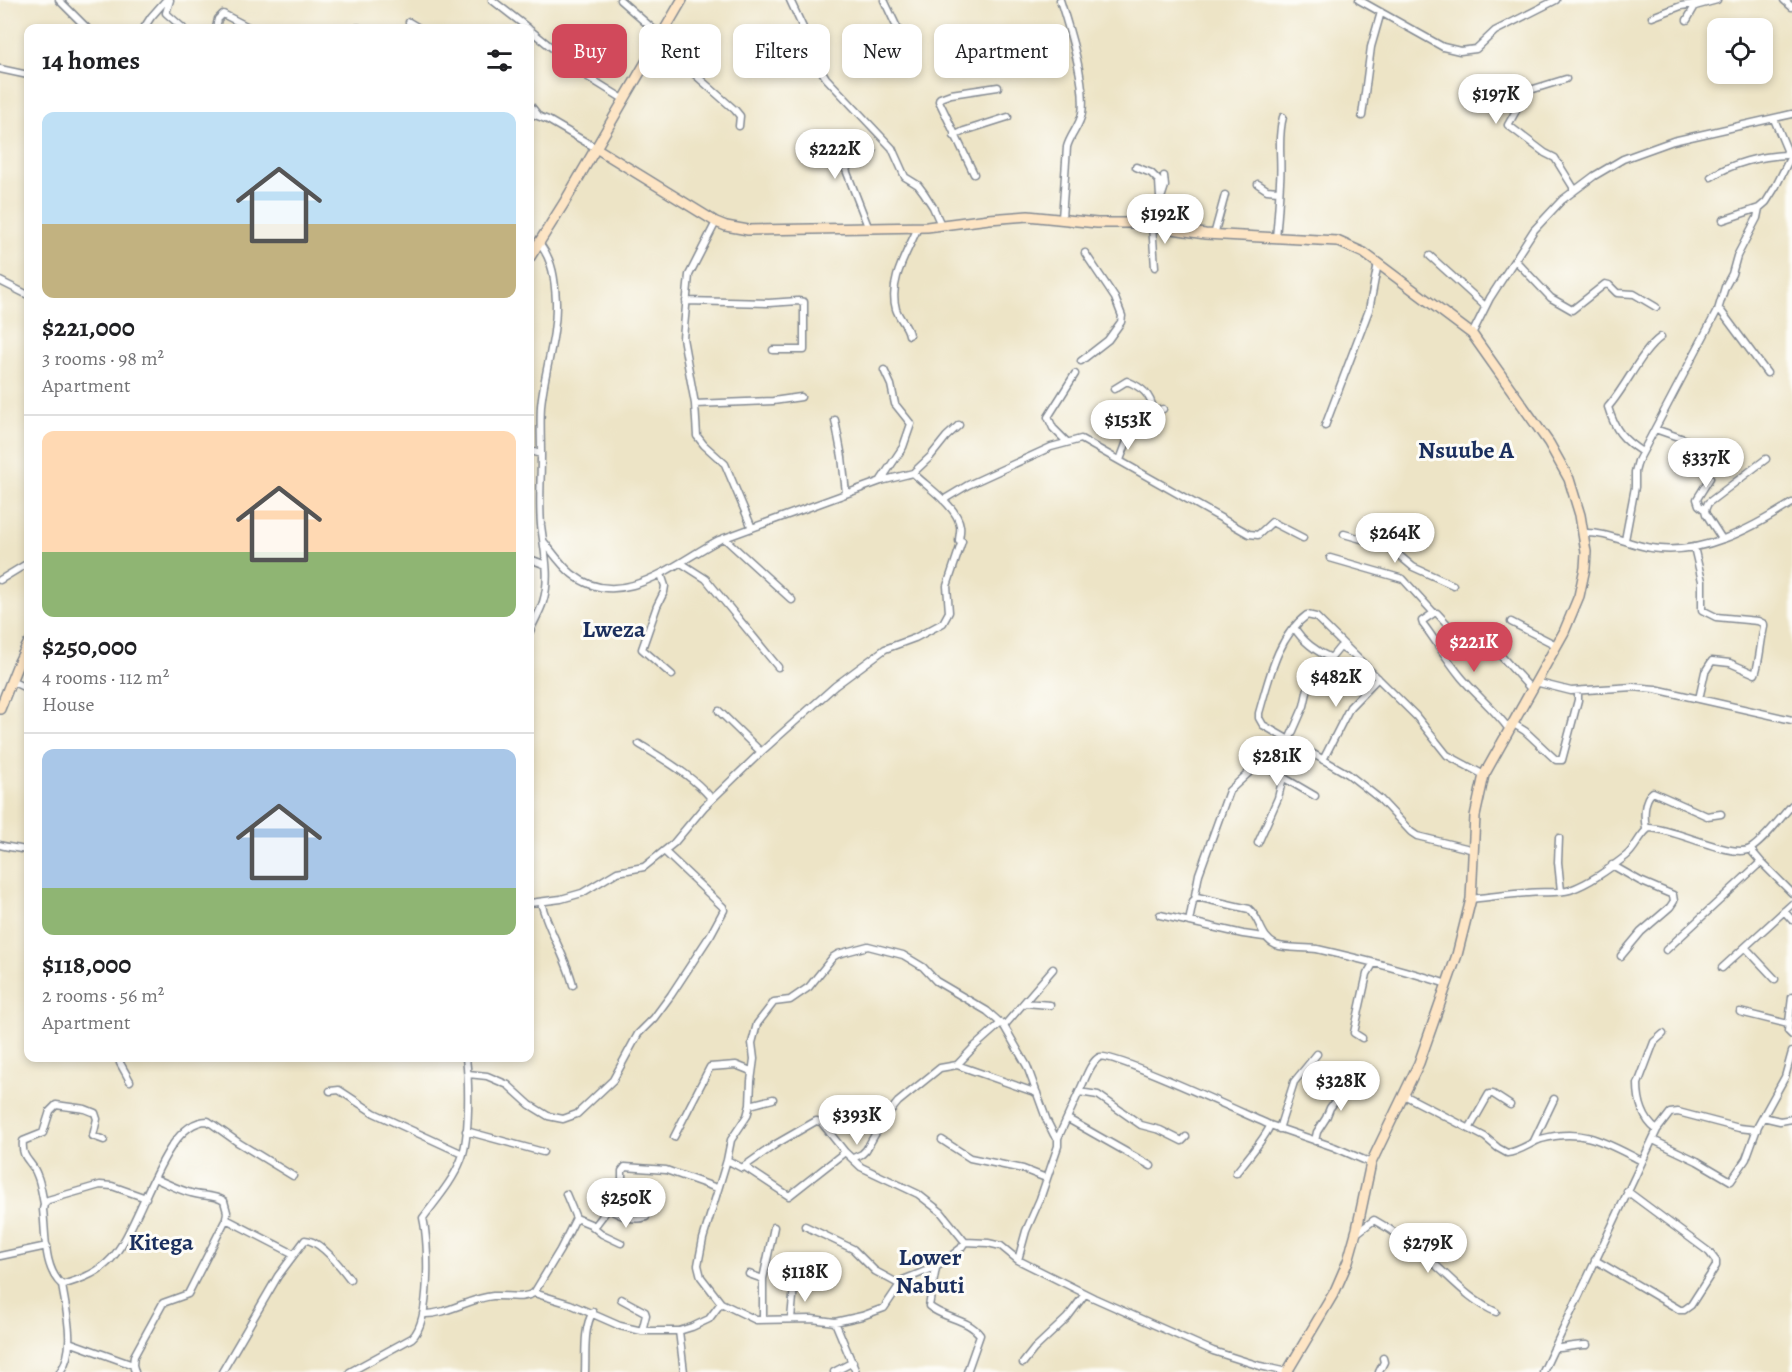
<!DOCTYPE html>
<meta charset="utf-8">
<style>
body{margin:0;font-family:Alegreya,serif;background:#f2f2f2;color:#202124;height:100vh;display:flex;flex-direction:column;font-size:22px;white-space:nowrap}
*{box-sizing:border-box;margin:0}
p{font-size:20px;color:#757577}
.icon{flex:none;width:33px;height:33px;fill:none;stroke:currentColor;stroke-width:2;stroke-linecap:round;stroke-linejoin:round}
.map{position:relative;flex:1;overflow:hidden}
.panel{position:absolute;left:24px;top:24px;width:510px;height:1038px;display:flex;flex-direction:column;background:#fff;border-radius:12px;box-shadow:0 3px 9px #0003}
.panel>*{flex:none}
.guide{position:absolute;left:552px;top:24px;width:570px;height:54px;display:flex;gap:12px}
.controls{position:absolute;left:1707px;top:18px;display:grid;gap:12px}
.controls a{display:grid;place-items:center;width:66px;height:66px;border-radius:12px;background:#fff;box-shadow:0 3px 9px #0003;font-size:30px}
.price{position:absolute;translate:-50% -51px;padding:0 14px;border-radius:21px;background:#fff;color:#222;font-size:20px;line-height:39px;filter:drop-shadow(0 2px 3px #0008)}
.price::after{content:'';position:absolute;left:50%;top:36px;width:18px;height:14px;margin-left:-9px;background:inherit;clip-path:polygon(0 0,100% 0,50% 100%)}
.price.current{background:#d1495b;color:#fff}
ul{padding:0;list-style:none}
li{display:grid;align-content:center;gap:12px;height:318px;padding:0 18px}
li+li{border-top:2px solid #e0e0e0}
li span{display:grid;place-items:center;height:186px;border-radius:12px;color:#555}
li>.icon{margin-inline-start:auto}
span .icon{width:108px;height:108px;fill:#fffc;stroke-width:1}
li b{font-size:26px}
h2{display:flex;justify-content:space-between;align-items:center;height:72px;padding:0 18px;font-size:26px}
.pill{padding:0 21px;border-radius:12px;background:#fff;box-shadow:0 3px 9px #0003;font-size:21px;line-height:54px}
.pill.current{background:#d1495b;color:#fff}
.map>svg:first-child{display:block}
.lines{fill:none;stroke-linecap:round;stroke-linejoin:round}
.street-casing{stroke:#848a92;stroke-width:9}
.secondary-casing{stroke:#848a92;stroke-width:12}
.street{stroke:#fff;stroke-width:6}
.secondary{stroke:#fde5c5;stroke-width:9}
.labels{text-anchor:middle;dominant-baseline:central;stroke-width:6;stroke-linejoin:round;paint-order:stroke}
.quarter-label{font-size:24px;font-weight:bold;fill:#1b2f5e;stroke:#fdfcf7}
</style>
<div class="map">
<svg width="1792" height="1372" viewBox="0 0 1792 1372">
<rect width="100%" height="100%" fill="#fdfcf7"/>
<filter id="ink" filterUnits="userSpaceOnUse"><feTurbulence type="fractalNoise" baseFrequency=".0167" numOctaves="2"/><feDisplacementMap in="SourceGraphic" scale="12" xChannelSelector="R" yChannelSelector="G"/><feConvolveMatrix kernelMatrix="1 2 1 2 8 2 1 2 1" color-interpolation-filters="sRGB"/></filter>
<filter id="wash" filterUnits="userSpaceOnUse"><feTurbulence type="fractalNoise" baseFrequency=".008" numOctaves="4" result="noise"/><feDisplacementMap in="SourceGraphic" scale="24" xChannelSelector="R" yChannelSelector="G"/><feGaussianBlur stdDeviation="1.35" result="paint"/><feColorMatrix in="noise" values="0 0 0 0 0 0 0 0 0 0 0 0 0 0 0 0 0 1.4 0 .05"/><feComposite in="paint" operator="in"/></filter>
<g filter="url(#wash)">
<rect width="100%" height="100%" fill="#ede4c6"/>
</g>
<g filter="url(#ink)">
<g class="lines">
<g class="street-casing">
<path id="street" d="M 59,0 L 87,28
M 170,0 L 166,13 L 183,28
M 492,0 L 528,28
M 620,0 L 653,29 L 663,33
M 790,0 L 811,45 L 816,62 L 826,78 L 892,148 L 905,177 L 918,185 L 924,193 L 933,207 L 941,225
M 884,0 L 911,57
M 1060,0 C 1069,28 1087,85 1082,113 C 1080,126 1070,135 1067,147 L 1062,218
M 1359,0 L 1443,47 L 1460,51 L 1476,49 L 1495,31 L 1556,0
M 1784,0 L 1792,7
M 1652,17 L 1681,6 L 1700,3
M 1687,20 L 1695,6 L 1717,0
M 409,22 L 419,28
M 144,28 L 151,17 L 166,0
M 216,28 L 218,19 L 223,14 L 250,28
M 357,28 L 359,28
M 530,30 L 588,77 L 625,100
M 658,42 L 735,110 L 740,116 L 739,126
M 0,69 L 28,75
M 1566,79 L 1527,91 L 1508,125 L 1545,153 L 1555,158 L 1573,187 L 1573,192
M 530,105 L 538,115
M 530,113 L 548,120 L 596,148
M 1362,116 L 1371,47 L 1381,12
M 954,136 L 964,131 L 1008,117
M 1136,167 L 1151,173 L 1159,181 L 1160,197
M 974,174 L 939,101 L 940,98 L 951,94 L 998,87
M 1711,177 C 1732,163 1761,156 1786,155 L 1787,150 L 1774,119
M 1258,184 L 1267,190 L 1278,191
M 1723,220 L 1759,208
M 716,222 L 689,275 L 683,338 L 695,404 L 697,436 L 704,445 L 725,464 L 752,528
M 869,229 L 846,170 L 849,164 L 873,151
M 1214,235 L 1225,195
M 1276,237 C 1278,219 1279,200 1280,182 C 1282,160 1277,138 1283,117
M 1430,256 L 1485,306
M 1515,260 L 1551,298 L 1572,310 L 1605,284 L 1609,285 L 1617,293 L 1634,294 L 1656,307
M 1155,267 L 1152,225 L 1165,186 L 1164,176
M 0,281 L 28,295
M 686,301 L 769,303 L 798,301 L 804,302 L 804,350 L 773,350
M 1718,310 L 1725,287 L 1732,274 L 1737,256 L 1757,218 L 1759,208 L 1766,202 L 1776,186 L 1791,156 L 1787,151
M 1472,334 L 1490,298 L 1534,230 L 1562,200 L 1594,176 L 1623,159 L 1673,141 L 1792,114
M 909,335 C 908,326 899,319 896,309 C 888,280 908,252 918,227
M 1081,361 L 1108,340 L 1121,322 L 1122,316 L 1115,298 L 1085,253
M 1114,389 L 1127,381 C 1143,388 1150,394 1154,411
M 695,404 L 773,401 L 801,397
M 835,420 L 842,457 L 846,493
M 1325,426 L 1369,310 L 1378,263
M 1655,429 L 1701,445 L 1716,446
M 1067,442 L 1053,428 L 1048,417 L 1075,374
M 530,451 L 541,454
M 1642,452 C 1622,439 1615,430 1608,407 C 1626,387 1641,351 1661,337
M 1120,460 L 1129,436 L 1151,412 L 1163,409
M 881,480 L 903,447 L 911,424 L 895,404 L 891,385 L 884,370
M 943,500 L 968,485 L 1051,447 L 1081,439 L 1249,534 L 1258,535 L 1272,522 L 1303,538
M 1705,510 L 1699,505 L 1697,499 L 1710,478
M 1584,533 C 1608,532 1627,544 1651,548 C 1702,556 1751,529 1792,503
M 1344,534 L 1372,542 L 1394,551 L 1413,567 L 1453,585
M 724,538 L 792,600
M 1722,539 L 1706,514 L 1705,510 L 1708,503 L 1766,459
M 1625,540 L 1635,487 L 1635,472 L 1638,461 L 1717,311 L 1721,311 L 1767,373
M 545,543 C 553,553 562,566 572,574 C 621,613 676,562 719,540 L 881,481 L 913,473 L 930,457 L 946,437 L 959,425
M 1694,547 L 1702,581 L 1702,610 L 1716,617 L 1758,621 L 1764,624 L 1764,627 C 1761,639 1759,666 1755,674 L 1730,663 L 1712,661 L 1705,672 L 1699,699
M 1330,558 L 1403,579 L 1434,613
M 530,559 L 546,565
M 681,563 L 706,579 L 778,667
M 661,574 L 665,586 L 664,592 L 657,606 L 642,649 L 672,675
M 0,580 L 28,563
M 1511,622 L 1556,645
M 1294,627 C 1302,641 1317,652 1331,658 L 1340,647 L 1350,653
M 530,631 C 534,621 540,612 543,602 C 551,577 544,550 541,525 C 539,502 541,479 541,456 C 541,440 540,423 541,406 C 544,372 557,337 556,302 C 555,280 553,260 539,243
M 11,681 L 28,689
M 1535,682 L 1571,691 L 1633,687 L 1655,689 L 1792,720
M 719,711 L 761,752
M 1512,723 L 1525,731 L 1556,760 L 1562,760 L 1578,700 L 1578,691
M 1508,728 C 1494,709 1476,695 1461,677 C 1447,660 1436,641 1423,624 L 1422,621 L 1434,613 L 1437,613 L 1462,640 L 1483,642 L 1492,646 L 1531,689
M 639,744 C 666,761 692,775 712,799
M 1323,760 L 1350,707 L 1378,678
M 1266,761 L 1266,765 L 1274,772 L 1315,796
M 1646,829 C 1644,818 1643,799 1653,792 L 1707,816 L 1721,814
M 1559,838 L 1558,862 L 1561,891
M 1258,843 L 1278,798 L 1283,777
M 0,845 C 10,848 20,848 28,851
M 1474,850 L 1417,836 L 1411,832 L 1380,799 L 1348,774 L 1263,725 L 1259,718 L 1259,713 C 1269,679 1277,637 1307,615 L 1316,617 L 1416,716 L 1447,755 L 1484,775
M 1761,862 L 1792,893
M 1612,865 L 1640,881 L 1673,895 L 1674,901 L 1670,907 L 1641,932 L 1621,956
M 1197,897 L 1249,909 C 1261,919 1260,938 1276,945 C 1286,949 1305,947 1317,949 C 1361,959 1405,970 1447,984
M 1471,899 C 1490,897 1509,894 1528,893 C 1541,891 1557,894 1570,890 C 1590,883 1609,869 1626,856 C 1636,848 1639,835 1649,828 C 1674,828 1732,859 1750,849 C 1764,841 1781,817 1792,805
M 541,902 C 548,931 566,956 573,985
M 530,903 L 561,899 L 582,893 L 617,872 L 644,867 L 674,843 L 704,807 L 761,752 L 835,686 L 885,649 L 915,638 L 943,623 L 949,612 L 947,586 L 962,541 L 959,541 C 959,536 961,531 960,526 C 958,507 926,486 913,473
M 1784,911 L 1792,920
M 1160,915 L 1243,934 L 1264,937
M 1189,922 L 1193,901 L 1197,897 L 1195,895 L 1199,874 L 1229,791 L 1254,768 L 1280,754 L 1289,740 L 1304,706 L 1308,688 L 1316,672 L 1331,658
M 1745,947 L 1775,979
M 1666,950 L 1761,862 L 1750,849
M 1722,968 L 1792,904
M 1792,997 L 1788,1031 L 1792,1035
M 1025,1003 L 1050,1005
M 1740,1012 L 1788,1024
M 1004,1026 L 1053,969
M 1362,1038 L 1354,1033 L 1367,974 L 1373,964
M 120,1058 L 120,1063 L 130,1081
M 957,1065 L 974,1047 L 1001,1023
M 468,1074 L 487,1076 L 508,1085 L 530,1105 L 548,1116 L 563,1119 L 577,1114 L 613,1080 L 638,1034 L 654,1018 L 671,995 L 711,934 L 724,910 L 723,907 L 664,851
M 330,1091 L 339,1090 L 374,1113 L 463,1154
M 1079,1092 C 1084,1083 1090,1061 1100,1057 C 1112,1052 1249,1116 1270,1125
M 1404,1095 L 1485,1137 L 1498,1148 L 1507,1153 C 1519,1152 1530,1143 1541,1139 C 1583,1127 1606,1143 1642,1161
M 750,1105 L 773,1099
M 1763,1117 L 1780,1121 L 1792,1119
M 1068,1119 L 1151,1166
M 1279,1129 L 1294,1082 L 1317,1054
M 1469,1129 L 1489,1094 L 1493,1094 L 1510,1105
M 1657,1130 C 1643,1120 1638,1101 1638,1084 L 1654,1042 L 1663,1034
M 466,1131 L 543,1152
M 674,1137 L 710,1067 L 736,1065 L 751,1071
M 1058,1138 L 1079,1092 L 1098,1095 L 1141,1125 L 1160,1130 L 1182,1141 L 1186,1137
M 942,1140 L 970,1158 L 1023,1169 L 1046,1178
M 1653,1140 L 1697,1161 L 1731,1181 L 1746,1159 L 1758,1126 L 1785,1077 L 1792,1052
M 1315,1141 L 1317,1132 L 1326,1118 L 1330,1108 L 1352,1078
M 1534,1141 L 1554,1099
M 853,1158 L 862,1154 L 866,1150 L 884,1119 L 898,1102 L 940,1068 L 957,1065 L 1037,1093
M 727,1160 L 742,1168 L 776,1144 L 816,1121 L 821,1122 L 845,1152 L 861,1167 L 918,1194 L 941,1212 L 965,1242
M 745,1167 L 789,1196 L 845,1152
M 1236,1173 C 1243,1164 1269,1133 1270,1125 L 1334,1147 L 1371,1163
M 566,1194 L 576,1218
M 44,1204 C 42,1195 41,1184 37,1175 C 32,1160 21,1160 23,1141 L 43,1133 L 50,1111 L 56,1105 L 85,1109 L 95,1113 L 97,1119 L 93,1136 L 104,1140
M 614,1212 C 624,1217 636,1221 646,1217
M 226,1219 L 294,1254
M 592,1226 L 602,1234 L 621,1243
M 805,1226 L 853,1249 L 875,1271 L 899,1284
M 1357,1233 L 1374,1220 C 1394,1231 1413,1245 1431,1261 C 1452,1279 1469,1300 1496,1312
M 0,1256 L 47,1246
M 1018,1260 L 1026,1231 L 1040,1199 L 1058,1146 L 1058,1138 L 1054,1135 L 1047,1121 L 1027,1066 L 1004,1026 L 987,1011 L 936,981 L 923,967 L 903,955 L 868,946 L 838,954 L 833,957 L 809,987 L 790,1000 L 774,1002 L 757,1024 L 752,1043 L 754,1059 L 751,1081 L 750,1105 L 747,1116 L 731,1140 L 727,1160 L 703,1239 L 698,1265 L 701,1277 L 721,1303 L 756,1320 L 812,1319 L 835,1322 L 862,1316 L 884,1308 L 903,1280 L 938,1266 L 961,1248 L 965,1242 L 988,1243 L 1001,1246 L 1018,1260 L 1094,1298 L 1213,1351 L 1260,1366 L 1287,1372
M 1595,1260 L 1680,1310 L 1684,1310 L 1691,1305 L 1716,1266 L 1716,1261 L 1709,1252 L 1627,1191
M 936,1268 L 929,1306 C 944,1319 967,1318 980,1335 L 967,1372
M 749,1274 L 763,1279
M 62,1285 C 43,1268 46,1234 43,1210 L 44,1204 L 48,1200 L 100,1185 L 112,1186 L 146,1198
M 534,1293 L 560,1250 L 576,1218 L 595,1226 L 608,1209 L 619,1211 L 622,1206 L 622,1171 L 625,1167 L 666,1170 L 717,1188
M 621,1299 L 645,1312 L 646,1315 L 642,1331
M 424,1314 C 446,1315 470,1298 493,1296 C 507,1295 521,1300 534,1293 L 570,1304 L 620,1326 L 642,1331 L 679,1331 L 692,1327 L 709,1319 L 721,1303
M 791,1319 L 794,1286
M 763,1320 L 763,1279 L 774,1227
M 835,1322 L 856,1372
M 679,1331 L 684,1372
M 69,1342 L 133,1365
M 1554,1348 C 1565,1349 1575,1344 1587,1345
M 1023,1363 L 1034,1349 L 1067,1318 L 1085,1294
M 60,1372 C 77,1349 66,1311 62,1285 C 78,1280 94,1275 107,1263 C 141,1234 161,1120 208,1121 L 239,1143 L 293,1176
M 135,1372 L 133,1365 L 134,1356 L 163,1303 L 188,1294 L 226,1219 L 227,1212 L 224,1201 C 213,1194 203,1197 191,1193 C 179,1190 166,1183 154,1178
M 222,1372 L 278,1276 L 305,1240 C 320,1240 341,1267 350,1279
M 350,1372 L 412,1338 C 431,1321 429,1243 423,1218 C 436,1200 453,1181 461,1160 C 470,1138 469,1082 466,1058
M 585,1372 C 586,1354 583,1328 593,1312
M 834,1372 L 853,1362
M 1379,1372 L 1384,1362 L 1383,1358
M 1543,1372 L 1657,1130 L 1670,1113 L 1678,1112 L 1739,1128 L 1757,1130"/>
</g>
<g class="secondary-casing">
<path id="secondary" d="M 596,148 L 716,222 L 726,226 L 748,230 L 927,227 L 989,219 L 1028,216 L 1097,223 L 1134,223 L 1205,234 L 1337,241 L 1364,253 L 1472,334 L 1549,443 L 1569,479 L 1580,515 L 1586,552 L 1585,568 L 1579,596 L 1564,632 L 1484,775 L 1475,816 L 1471,899 L 1457,955 L 1419,1063 L 1371,1163 L 1357,1229 L 1348,1261 L 1335,1291 L 1287,1372
M 530,257 L 564,203 L 682,0
M 0,709 L 18,664 L 28,644"/>
</g>
<use href="#street" class="street"/>
<use href="#secondary" class="secondary"/>
</g>
</g>
<g class="labels">
<g class="quarter-label">
<text x="1466" y="450">Nsuube A</text>
<text x="614" y="629">Lweza</text>
<text x="161" y="1242">Kitega</text>
<text x="930" y="1257">Lower<tspan x="930" dy="28">Nabuti</tspan></text>
</g>
</g>
</svg>
<div class="controls">
<a><svg class="icon" aria-label="locate" viewBox="0 0 24 24"><circle cx="12" cy="12" r="6"/><path d="M12 2v4M12 18v4M2 12h4M18 12h4"/></svg></a>
</div>
<b class="price" style="left:1496px;top:125px">$197K</b>
<b class="price" style="left:835px;top:180px">$222K</b>
<b class="price" style="left:1165px;top:245px">$192K</b>
<b class="price" style="left:1128px;top:451px">$153K</b>
<b class="price" style="left:1706px;top:489px">$337K</b>
<b class="price" style="left:1395px;top:564px">$264K</b>
<b class="price current" style="left:1474px;top:673px">$221K</b>
<b class="price" style="left:1336px;top:708px">$482K</b>
<b class="price" style="left:1277px;top:787px">$281K</b>
<b class="price" style="left:1341px;top:1112px">$328K</b>
<b class="price" style="left:857px;top:1146px">$393K</b>
<b class="price" style="left:626px;top:1229px">$250K</b>
<b class="price" style="left:1428px;top:1274px">$279K</b>
<b class="price" style="left:805px;top:1303px">$118K</b>
<div class="guide">
<a class="pill current">Buy</a>
<a class="pill">Rent</a>
<a class="pill">Filters</a>
<a class="pill">New</a>
<a class="pill">Apartment</a>
</div>
<section class="panel">
<h2>14 homes<svg class="icon" aria-label="filters" viewBox="0 0 24 24"><path d="M4 7h16M4 17h16"/><circle cx="9" cy="7" r="2"/><circle cx="15" cy="17" r="2"/></svg></h2>
<ul>
<li><span style="background:linear-gradient(#bfe0f5 60%,#c2b280 0)"><svg class="icon" aria-label="home" viewBox="0 0 24 24"><path d="M3 11l9-7 9 7M6 9v11h12V9"/></svg></span><div><b>$221,000</b><p>3 rooms · 98 m²</p><p>Apartment</p></div></li>
<li><span style="background:linear-gradient(#ffd9b3 65%,#8fb573 0)"><svg class="icon" aria-label="home" viewBox="0 0 24 24"><path d="M3 11l9-7 9 7M6 9v11h12V9"/></svg></span><div><b>$250,000</b><p>4 rooms · 112 m²</p><p>House</p></div></li>
<li><span style="background:linear-gradient(#a9c7e8 75%,#8fb573 0)"><svg class="icon" aria-label="home" viewBox="0 0 24 24"><path d="M3 11l9-7 9 7M6 9v11h12V9"/></svg></span><div><b>$118,000</b><p>2 rooms · 56 m²</p><p>Apartment</p></div></li>
</ul>
</section>
</div>
